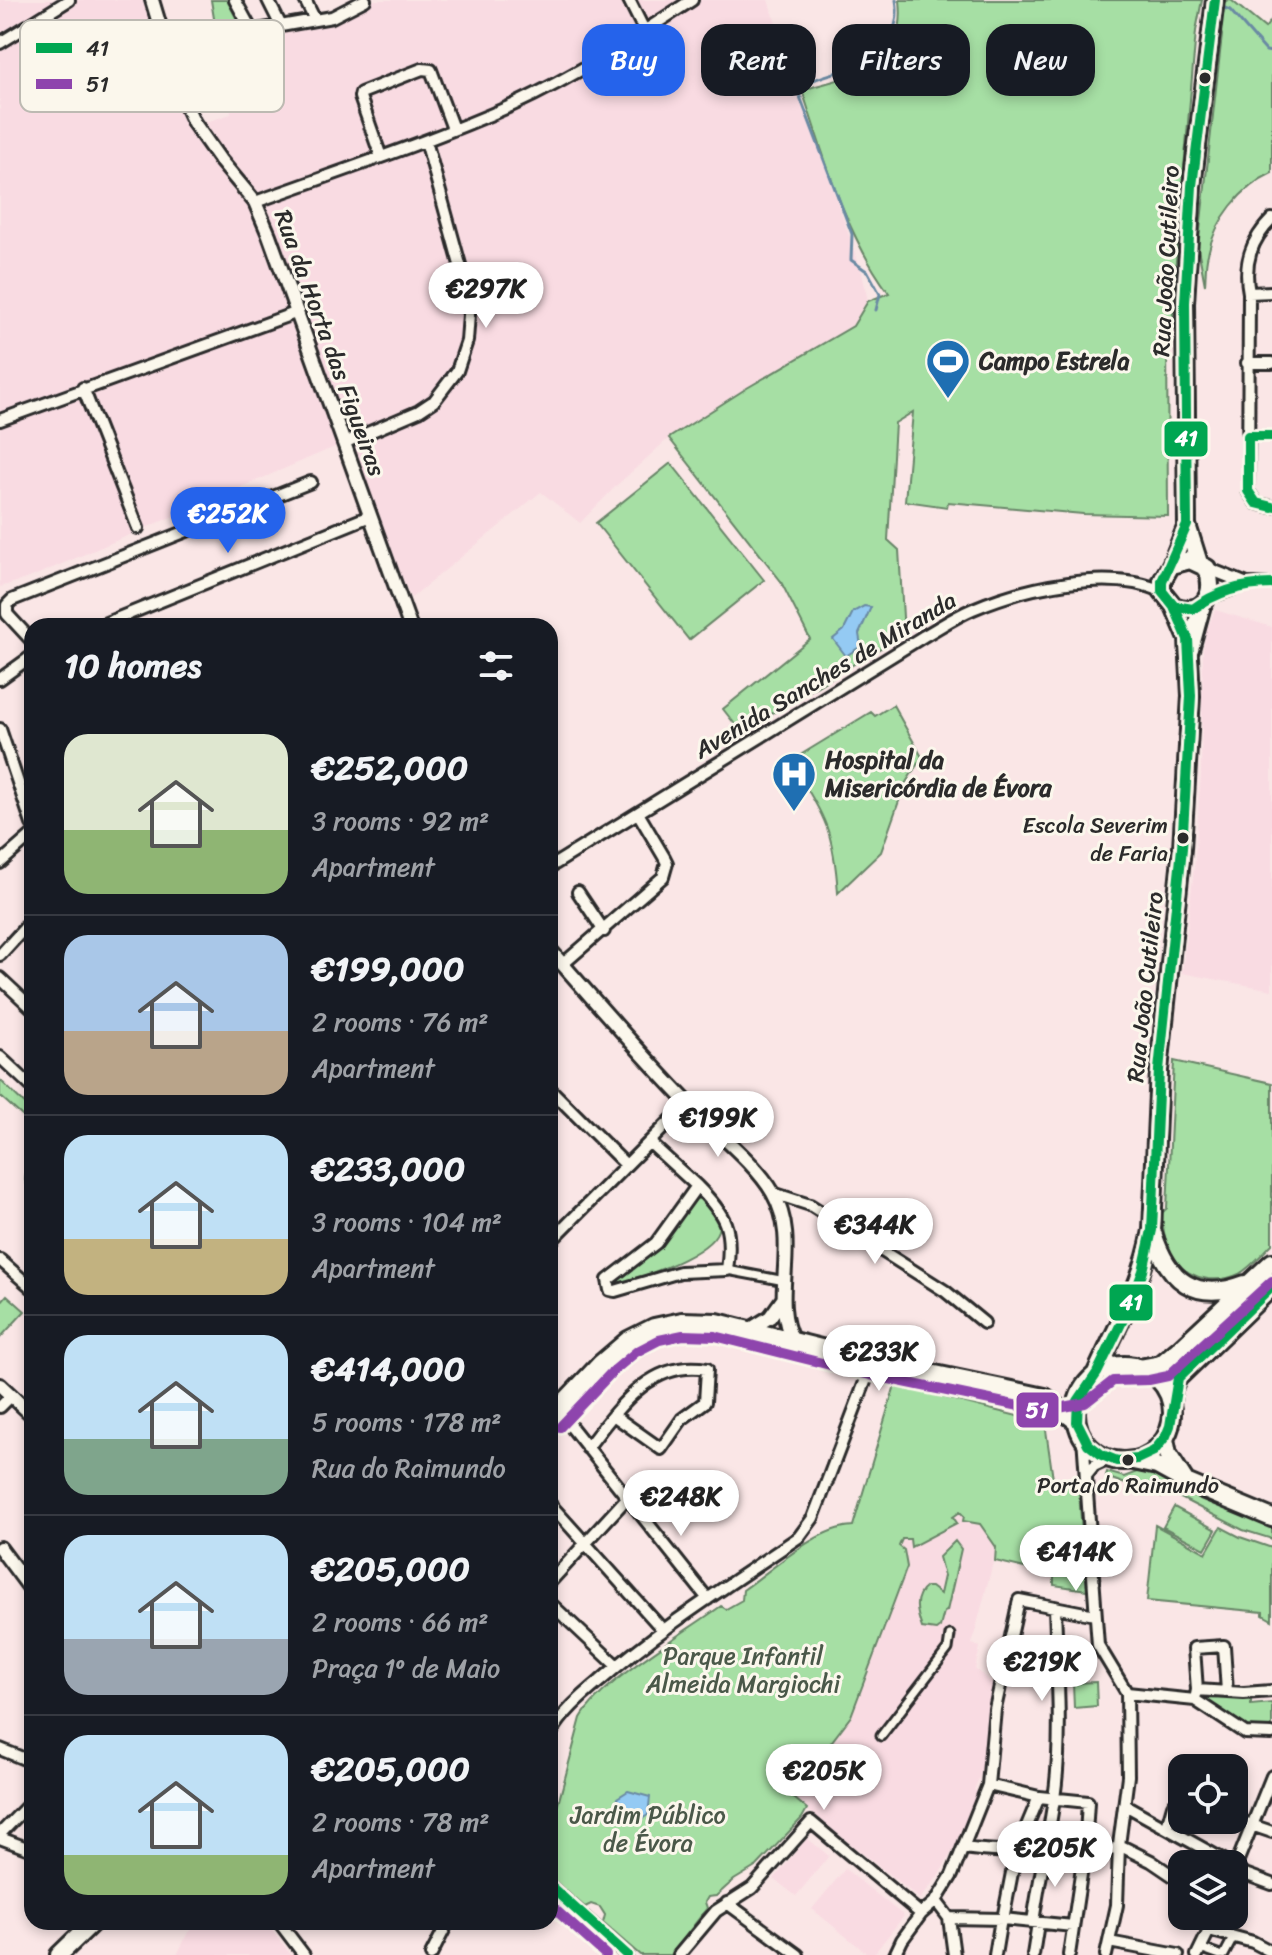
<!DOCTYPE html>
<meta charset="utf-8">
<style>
body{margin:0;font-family:Sriracha,sans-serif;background:#242831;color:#f1f3f6;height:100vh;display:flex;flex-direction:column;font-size:30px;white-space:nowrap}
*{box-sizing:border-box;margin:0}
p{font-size:26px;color:#9ea1a6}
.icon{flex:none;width:44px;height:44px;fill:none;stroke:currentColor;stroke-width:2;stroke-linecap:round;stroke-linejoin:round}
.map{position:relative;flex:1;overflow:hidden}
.panel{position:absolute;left:24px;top:618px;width:534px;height:1312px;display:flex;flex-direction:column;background:#171b24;border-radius:24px;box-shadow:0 4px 12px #0003}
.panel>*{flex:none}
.hud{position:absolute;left:582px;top:24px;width:570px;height:72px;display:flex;gap:16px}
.buttons{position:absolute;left:1168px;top:1754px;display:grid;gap:16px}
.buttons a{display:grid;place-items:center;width:80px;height:80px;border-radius:16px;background:#171b24;box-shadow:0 4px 12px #0003;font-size:40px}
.price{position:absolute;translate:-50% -68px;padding:0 18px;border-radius:28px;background:#fff;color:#222;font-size:26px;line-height:52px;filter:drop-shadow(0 2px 4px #0008)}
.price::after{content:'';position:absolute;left:50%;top:48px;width:24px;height:18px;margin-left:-12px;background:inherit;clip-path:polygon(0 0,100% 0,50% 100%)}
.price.active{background:#2563eb;color:#fff}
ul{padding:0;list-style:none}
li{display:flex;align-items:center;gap:24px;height:200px;padding:0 40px}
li+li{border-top:2px solid #363941}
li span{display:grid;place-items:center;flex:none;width:224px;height:160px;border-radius:24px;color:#555}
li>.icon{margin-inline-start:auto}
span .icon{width:96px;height:96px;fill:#fffc;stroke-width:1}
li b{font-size:34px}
h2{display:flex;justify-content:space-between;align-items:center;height:96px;padding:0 40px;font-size:34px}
.tag{padding:0 28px;border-radius:24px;background:#171b24;box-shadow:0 4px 12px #0003;font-size:28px;line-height:72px}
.tag.active{background:#2563eb;color:#fff}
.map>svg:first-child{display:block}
.built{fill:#f9dbe2}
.green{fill:#a6dfa4;stroke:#688568;stroke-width:2}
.water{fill:#94caf3;stroke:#6a8aa3;stroke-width:2}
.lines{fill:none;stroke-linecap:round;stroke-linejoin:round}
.stream{stroke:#6a8aa3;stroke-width:3}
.pedestrian-casing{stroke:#2b2b2b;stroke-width:13}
.minor-casing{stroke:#2b2b2b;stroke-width:16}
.tertiary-casing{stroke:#2b2b2b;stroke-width:18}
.primary-casing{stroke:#2b2b2b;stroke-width:22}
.pedestrian{stroke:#fbf7ec;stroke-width:7}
.minor{stroke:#fbf7ec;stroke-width:10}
.tertiary{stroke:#fbf7ec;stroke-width:12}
.primary{stroke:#fbf7ec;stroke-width:16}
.bus-1-casing{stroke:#fbf7ec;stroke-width:16}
.bus-2-casing{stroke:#fbf7ec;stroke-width:16}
.bus-1{stroke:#00a651;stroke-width:10}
.bus-2{stroke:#8e44ad;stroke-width:10}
.bus-dot{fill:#2b2b2b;stroke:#fbf7ec;stroke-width:3}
.labels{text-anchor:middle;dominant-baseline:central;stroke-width:6;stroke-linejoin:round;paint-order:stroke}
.bus-label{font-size:22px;fill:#2b2b2b;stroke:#fbf7ec;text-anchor:end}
.street-label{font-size:24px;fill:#2b2b2b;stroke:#fbf7ec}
.poi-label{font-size:24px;font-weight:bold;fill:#2b2b2b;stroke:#fbf7ec;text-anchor:start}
.park-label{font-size:24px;fill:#4a5849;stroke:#fbf7ec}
.key{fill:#fbf7ec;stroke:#bdbab2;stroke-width:2}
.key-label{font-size:22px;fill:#2b2b2b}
.line-badge{stroke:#fbf7ec;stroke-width:3}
.badge-label{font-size:22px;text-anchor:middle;font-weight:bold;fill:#fff}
</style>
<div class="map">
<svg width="1272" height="1955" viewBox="0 0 1272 1955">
<rect width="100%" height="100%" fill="#fae6e6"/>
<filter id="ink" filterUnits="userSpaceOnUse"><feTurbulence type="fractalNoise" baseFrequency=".0125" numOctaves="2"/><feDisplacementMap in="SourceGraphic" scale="16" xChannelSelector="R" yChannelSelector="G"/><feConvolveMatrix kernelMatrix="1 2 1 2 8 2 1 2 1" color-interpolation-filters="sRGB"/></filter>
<g filter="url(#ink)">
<path class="built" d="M 0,0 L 142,0 L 179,105 L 200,124 L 231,114 L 226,50 L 340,17 L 375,0 L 768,0 L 862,273 L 868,301 L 854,326 L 747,388 L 669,438 L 616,486 L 580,523 L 541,492 L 411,598 L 344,443 L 29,578 L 0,587 Z
M 1215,610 L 1272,627 L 1272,990 L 1182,973 L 1195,860 L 1201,773 L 1203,649 L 1206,632 Z
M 958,1512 L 963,1514 L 964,1521 L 979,1523 L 997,1547 L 972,1644 L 980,1647 L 975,1669 L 998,1688 L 980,1776 L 974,1790 L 981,1792 L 968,1823 L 939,1875 L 920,1899 L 794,1799 L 816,1768 L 814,1766 L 851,1716 L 907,1568 L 900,1541 L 908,1538 L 912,1546 L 956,1523 L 953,1517 Z
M 807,1838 L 829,1856 L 796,1896 L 774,1879 Z
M 845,1869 L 904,1916 L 873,1955 L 869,1955 L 812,1909 Z
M 198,1922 L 266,1922 L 291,1955 L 177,1955 L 187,1935 Z"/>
<path class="green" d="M 211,0 L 227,0 L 246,37 L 218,43 Z
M 900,0 L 1202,0 L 1196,31 L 1173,295 L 1173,328 L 1167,328 L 1168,516 L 1083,514 L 948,502 L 947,507 L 905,501 L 913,412 L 895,423 L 888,540 L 899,550 L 904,634 L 741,732 L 723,709 L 810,639 L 780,580 L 669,438 L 747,388 L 853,326 L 868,301 L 889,293 C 845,234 825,159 802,90 C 854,74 908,71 900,0 Z
M 1231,0 L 1265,28 L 1272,19 L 1272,173 C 1241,187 1215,220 1208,254 C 1205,264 1206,275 1205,285 L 1198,248 L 1222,35 L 1220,29 L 1224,1 Z
M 671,463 L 764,580 L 689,640 L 596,523 Z
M 893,705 L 922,757 L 905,784 L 881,852 L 838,893 C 834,834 826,816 793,767 L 800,762 L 797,757 L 871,712 L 875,716 Z
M 1174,1061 L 1272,1083 L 1272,1244 C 1262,1254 1251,1267 1239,1274 C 1229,1279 1218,1280 1208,1279 C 1173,1274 1163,1244 1162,1213 L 1167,1208 Z
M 0,1080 L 32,1111 L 32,1195 L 25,1180 L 32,1125 L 0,1096 Z
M 691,1199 L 704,1199 C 711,1207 719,1215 719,1226 C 717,1254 637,1278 613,1287 L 616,1279 L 653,1252 L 676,1226 Z
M 7,1295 L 25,1311 L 0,1338 L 0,1303 Z
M 895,1385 L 1045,1423 L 1054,1486 L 1078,1482 L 1082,1531 L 1075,1540 L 1078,1545 L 1084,1548 L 1087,1590 L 1054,1585 L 1054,1575 L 995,1561 L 996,1547 L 980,1524 L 963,1521 L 964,1516 L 960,1512 L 953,1517 L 957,1523 L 911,1547 L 910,1539 L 902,1539 L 899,1546 L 904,1550 L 907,1567 L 851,1716 L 814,1765 L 816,1767 L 794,1798 L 807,1809 L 802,1818 L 757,1866 L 734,1880 L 716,1896 L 708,1897 L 705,1902 L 707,1908 L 671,1955 L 640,1955 L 603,1923 L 605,1915 L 600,1907 L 591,1904 L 585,1907 L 550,1877 L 550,1834 L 581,1718 C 602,1681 684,1633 721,1606 L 726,1609 L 742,1600 L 743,1590 C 772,1570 817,1527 853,1526 Z
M 1142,1470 L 1161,1475 L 1272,1525 L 1272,1539 L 1243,1530 L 1169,1492 L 1162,1497 L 1106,1477 L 1107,1472 L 1124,1477 Z
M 1174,1507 L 1216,1530 L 1205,1549 L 1163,1527 Z
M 1155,1525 L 1206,1553 L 1221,1527 L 1240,1537 L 1272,1548 L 1272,1620 L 1263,1615 L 1263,1612 L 1147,1601 Z
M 955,1541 L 961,1549 L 947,1611 L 944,1612 L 940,1627 L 936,1630 L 922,1628 C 917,1614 912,1597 926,1587 L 931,1587 L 940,1594 L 944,1576 L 939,1557 Z
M 1096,1682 L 1097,1706 L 1074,1708 L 1073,1683 Z
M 1251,1696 L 1251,1705 L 1272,1703 L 1272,1730 L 1247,1730 L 1205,1699 Z"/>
<path class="water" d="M 864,606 L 871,607 L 859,634 L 861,646 L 846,656 L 833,639 L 844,630 L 853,612 Z
M 628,1791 L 650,1797 L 648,1815 L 637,1822 L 622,1819 L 617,1798 Z"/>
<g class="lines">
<path class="stream" d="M 1219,6 L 1230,10 L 1266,51 L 1272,52
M 876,310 L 880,294 L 868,272 L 851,260 L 852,234 L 799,94 L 803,85 C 834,67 880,72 893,32 C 897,21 898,10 896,0"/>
<g class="pedestrian-casing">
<path id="pedestrian" d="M 727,1270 L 785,1281
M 881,1736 L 948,1649 L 950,1635
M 1200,1948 L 1220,1955
M 1224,1955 L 1233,1938"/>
</g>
<g class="minor-casing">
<path id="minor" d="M 235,0 L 252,31 L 332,17 L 365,0
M 268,0 L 281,26
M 305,0 L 315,20
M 629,0 L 645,32
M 0,43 L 69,0
M 381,157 L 360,97 L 361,93 L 422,69 L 431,70 L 453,129
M 255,202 C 341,171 429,142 513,105 C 576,76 634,38 692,0
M 1272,219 C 1251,240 1243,263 1249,293 L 1248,491 L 1256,503 L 1272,507
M 1249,293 L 1272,292
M 1247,363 L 1272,363
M 83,388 L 138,528
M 0,420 L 298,312
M 1248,436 L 1272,436
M 344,443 L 419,411 L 434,401 L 457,371 L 467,341 L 470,301 L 426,141
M 1207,568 L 1247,584
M 1208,598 L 1247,584 L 1272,584
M 99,626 L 370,516
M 32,641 L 7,614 L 7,605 L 12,600 L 311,482
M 0,679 L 32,656
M 0,729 L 32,824
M 0,863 L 32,835
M 550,867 L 924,636 C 940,627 956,616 973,609 C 1025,587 1109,568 1162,591
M 578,892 L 604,931
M 0,955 L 32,920
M 563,964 L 663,877 L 667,863 L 664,857 L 638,813
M 0,978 L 32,1008
M 0,1057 L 32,1087
M 550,1089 L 626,1165
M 649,1142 L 697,1186
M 697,1186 C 726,1215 733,1229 727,1270 L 680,1272 L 615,1291 L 610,1290 L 608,1280 L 656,1243 Z
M 773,1193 L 810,1205 L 945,1291 L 984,1323
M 550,1242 L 688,1103
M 0,1260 L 32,1288
M 0,1407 L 11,1396
M 557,1409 L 708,1599
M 1083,1437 L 1098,1645 L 1127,1693 L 1128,1776 L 1119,1845 L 1117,1905 L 1106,1955
M 587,1448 C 618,1408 651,1359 707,1369 L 705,1402 L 682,1419 L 661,1449 L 613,1415
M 1086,1476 L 1094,1466 L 1109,1459
M 550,1504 L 663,1630
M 550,1582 L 627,1498
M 550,1603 L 617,1666
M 1197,1690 L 1194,1648 L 1224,1646 L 1227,1692
M 1127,1693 L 1195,1700 L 1245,1733 L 1272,1734
M 1196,1695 L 1197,1690 L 1244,1693 L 1272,1691
M 550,1735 C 562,1713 581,1697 600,1681 C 661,1627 732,1583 799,1537 L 813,1518 L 873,1361
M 0,1749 L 32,1762
M 988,1785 L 1039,1797 L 1088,1802 L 1085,1851
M 1125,1805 L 1231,1864
M 1234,1819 L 1272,1832
M 1167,1826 L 1173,1805 L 1182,1807
M 0,1834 L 32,1801
M 0,1838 L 32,1850
M 1119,1845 L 1151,1861 L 1182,1882
M 964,1848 C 1004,1854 1044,1851 1084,1854 L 1085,1851 L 1119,1849
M 1234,1870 L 1272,1776
M 1234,1870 L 1272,1884
M 550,1886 L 627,1955
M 936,1901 L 949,1918 L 954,1955
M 727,1903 L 798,1955
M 949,1918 L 1003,1919 L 1073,1926
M 1003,1919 L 1016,1852 L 1039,1797
M 279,1922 L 304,1955
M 1033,1922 C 1039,1881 1048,1840 1054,1799 C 1063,1736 1057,1671 1055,1607
M 1209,1930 L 1253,1942 L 1272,1952
M 1109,1942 L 1178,1955
M 431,1955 L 448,1922
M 679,1955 L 716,1911 L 752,1888 L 811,1822 L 921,1914
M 895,1955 L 902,1940 L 921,1914 L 936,1901 L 952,1875 L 988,1785 L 995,1709 L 1019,1600 L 1095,1615
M 995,1955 L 1001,1919
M 1033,1955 L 1038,1923
M 1069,1955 L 1084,1854
M 1197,1955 L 1216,1916"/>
</g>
<g class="tertiary-casing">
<path id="tertiary" d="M 152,0 L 180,93 L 194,123 L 220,160 L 255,202 L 269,235 L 410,626
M 550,950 C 596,1002 641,1055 689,1104 C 713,1130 756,1163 773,1193 C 802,1245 769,1295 793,1341
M 749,1330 L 770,1317 L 783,1299
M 0,1385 L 32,1415
M 0,1548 L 32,1591"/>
</g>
<g class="primary-casing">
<path id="primary" d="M 1199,563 L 1187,525 L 1185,303 L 1192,186 L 1215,0
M 1171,565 L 1190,560 L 1207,568 C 1216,594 1204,617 1174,606
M 1190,649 L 1202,605
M 1153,1233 C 1168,1281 1195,1303 1245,1284
M1076 1413a48 48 0 1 1 96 0a48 48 0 1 1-96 0Z
M 1139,1368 L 1161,1364 L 1179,1349 L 1272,1262
M 1095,1375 C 1117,1326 1143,1283 1152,1230 L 1159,1070 L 1182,848 L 1191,696 L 1188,639 L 1174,606 L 1162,591 L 1162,581 L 1171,565 L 1187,525
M 1171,1402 L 1173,1389 L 1178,1378 L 1272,1287
M 550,1417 L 601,1363 L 628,1340 L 654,1327 L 682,1321 L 717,1322 L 873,1361 L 1045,1397 L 1077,1422
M 1165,1439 L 1168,1454 L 1184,1479
M 1133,1461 L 1157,1466 L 1188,1483 L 1272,1518
M 59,1955 L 93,1922"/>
</g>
<use href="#pedestrian" class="pedestrian"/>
<use href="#minor" class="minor"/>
<use href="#tertiary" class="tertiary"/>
<use href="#primary" class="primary"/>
<g class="bus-1-casing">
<path id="bus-1" d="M 1215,0 L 1192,186 L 1185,303 L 1187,525 L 1162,581 L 1162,591 L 1174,606 L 1188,639 L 1191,696 L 1182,848 L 1159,1070 L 1152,1230 L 1143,1271 L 1132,1301 L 1097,1373 L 1078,1401 L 1077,1422 L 1088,1444 L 1102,1455 L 1117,1461 L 1137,1459 L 1154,1451 L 1166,1436 L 1170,1426 L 1178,1378 L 1272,1287
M 1272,436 L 1248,436 L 1248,491 L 1256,503 L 1272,507
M 1174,606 L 1193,609 C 1217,591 1243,584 1272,584
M 550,1886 L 627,1955"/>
</g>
<g class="bus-2-casing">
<path id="bus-2" d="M 560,1427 L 611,1373 L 636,1352 L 659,1340 L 683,1335 L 715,1336 L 870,1375 L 1043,1411 L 1085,1403 L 1113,1381 L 1149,1380 L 1168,1376 L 1272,1281
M 550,1905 L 606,1955"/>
</g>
<use href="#bus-1" class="bus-1"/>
<use href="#bus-2" class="bus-2"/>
</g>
</g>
<defs>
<g id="stadium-pin" transform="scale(2.3)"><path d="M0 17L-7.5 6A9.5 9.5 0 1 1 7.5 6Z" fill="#1f6fb2" stroke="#fbf7ec"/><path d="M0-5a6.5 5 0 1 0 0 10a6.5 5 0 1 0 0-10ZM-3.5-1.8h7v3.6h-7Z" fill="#fff"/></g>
<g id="hospital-pin" transform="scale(2.3)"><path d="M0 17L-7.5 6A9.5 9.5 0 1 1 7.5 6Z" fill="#1f6fb2" stroke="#fbf7ec"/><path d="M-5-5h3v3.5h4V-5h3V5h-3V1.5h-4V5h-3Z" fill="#fff"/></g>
</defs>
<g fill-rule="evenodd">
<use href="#stadium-pin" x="948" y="361"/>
<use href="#hospital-pin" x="794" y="774"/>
</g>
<g class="bus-dot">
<circle cx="1205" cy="78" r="7"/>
<circle cx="1183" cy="838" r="7"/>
<circle cx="1128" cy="1460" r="7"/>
</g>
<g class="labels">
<g class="bus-label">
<text x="1168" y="825">Escola Severim<tspan x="1168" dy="28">de Faria</tspan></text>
<text x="1128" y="1485" text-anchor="middle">Porta do Raimundo</text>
</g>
<g class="street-label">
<text transform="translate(1166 261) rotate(-87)">Rua João Cutileiro</text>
<text transform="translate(330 343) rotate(70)">Rua da Horta das Figueiras</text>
<text transform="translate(825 675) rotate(-31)">Avenida Sanches de Miranda</text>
<text transform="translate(1145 987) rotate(-84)">Rua João Cutileiro</text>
</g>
<g class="poi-label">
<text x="979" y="361">Campo Estrela</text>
<text x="825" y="760">Hospital da<tspan x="825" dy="28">Misericórdia de Évora</tspan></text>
</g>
<g class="park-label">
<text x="743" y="1656">Parque Infantil<tspan x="743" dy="28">Almeida Margiochi</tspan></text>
<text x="648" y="1815">Jardim Público<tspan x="648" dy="28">de Évora</tspan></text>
</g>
</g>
<rect x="20" y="20" width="264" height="92" rx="12" class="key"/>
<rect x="36" y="43" width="36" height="10" fill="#00a651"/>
<rect x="36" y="79" width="36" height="10" fill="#8e44ad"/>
<g class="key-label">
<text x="86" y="56">41</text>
<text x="86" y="92">51</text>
</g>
<g class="line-badge">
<rect x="1163" y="420" width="46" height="38" rx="8" fill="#00a651"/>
<rect x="1108" y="1283" width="46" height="39" rx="8" fill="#00a651"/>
<rect x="1015" y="1391" width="45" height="38" rx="8" fill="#8e44ad"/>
</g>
<g class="badge-label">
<text x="1186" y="446">41</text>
<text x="1131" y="1310">41</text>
<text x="1037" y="1418">51</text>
</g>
</svg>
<div class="buttons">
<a><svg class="icon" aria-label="locate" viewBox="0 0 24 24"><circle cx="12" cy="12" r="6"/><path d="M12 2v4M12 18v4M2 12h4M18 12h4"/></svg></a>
<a><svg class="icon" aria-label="layers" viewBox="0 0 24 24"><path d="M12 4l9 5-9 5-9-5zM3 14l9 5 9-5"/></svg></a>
</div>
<b class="price" style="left:486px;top:330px">€297K</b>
<b class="price active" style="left:228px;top:555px">€252K</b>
<b class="price" style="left:718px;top:1159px">€199K</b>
<b class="price" style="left:875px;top:1266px">€344K</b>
<b class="price" style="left:879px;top:1393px">€233K</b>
<b class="price" style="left:681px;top:1538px">€248K</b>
<b class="price" style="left:1076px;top:1593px">€414K</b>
<b class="price" style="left:1042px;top:1703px">€219K</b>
<b class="price" style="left:824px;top:1812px">€205K</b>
<b class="price" style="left:1055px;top:1889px">€205K</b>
<div class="hud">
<a class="tag active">Buy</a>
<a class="tag">Rent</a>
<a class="tag">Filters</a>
<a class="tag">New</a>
</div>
<section class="panel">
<h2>10 homes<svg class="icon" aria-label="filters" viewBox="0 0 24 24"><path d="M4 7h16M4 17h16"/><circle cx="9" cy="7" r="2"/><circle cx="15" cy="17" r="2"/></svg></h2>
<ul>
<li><span style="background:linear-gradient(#dfe7d0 60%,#8fb573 0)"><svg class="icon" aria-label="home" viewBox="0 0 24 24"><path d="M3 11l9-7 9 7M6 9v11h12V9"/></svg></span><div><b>€252,000</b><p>3 rooms · 92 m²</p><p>Apartment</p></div></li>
<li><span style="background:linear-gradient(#a9c7e8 60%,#b9a48a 0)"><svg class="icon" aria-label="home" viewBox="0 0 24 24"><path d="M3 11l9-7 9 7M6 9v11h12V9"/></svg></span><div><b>€199,000</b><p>2 rooms · 76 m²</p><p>Apartment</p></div></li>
<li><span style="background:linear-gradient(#bfe0f5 65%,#c2b280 0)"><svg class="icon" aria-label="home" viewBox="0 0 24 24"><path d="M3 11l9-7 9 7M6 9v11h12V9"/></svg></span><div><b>€233,000</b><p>3 rooms · 104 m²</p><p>Apartment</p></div></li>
<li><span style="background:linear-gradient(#bfe0f5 65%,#7fa58c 0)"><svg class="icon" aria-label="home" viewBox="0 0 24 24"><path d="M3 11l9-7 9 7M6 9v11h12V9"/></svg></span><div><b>€414,000</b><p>5 rooms · 178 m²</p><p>Rua do Raimundo</p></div></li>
<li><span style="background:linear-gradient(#bfe0f5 65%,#9aa5b1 0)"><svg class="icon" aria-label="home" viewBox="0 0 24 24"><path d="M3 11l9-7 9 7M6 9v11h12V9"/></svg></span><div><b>€205,000</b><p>2 rooms · 66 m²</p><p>Praça 1º de Maio</p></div></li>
<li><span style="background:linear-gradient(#bfe0f5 75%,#8fb573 0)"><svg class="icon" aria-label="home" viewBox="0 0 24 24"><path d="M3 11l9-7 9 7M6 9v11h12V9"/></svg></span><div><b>€205,000</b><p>2 rooms · 78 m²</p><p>Apartment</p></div></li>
</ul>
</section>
</div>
